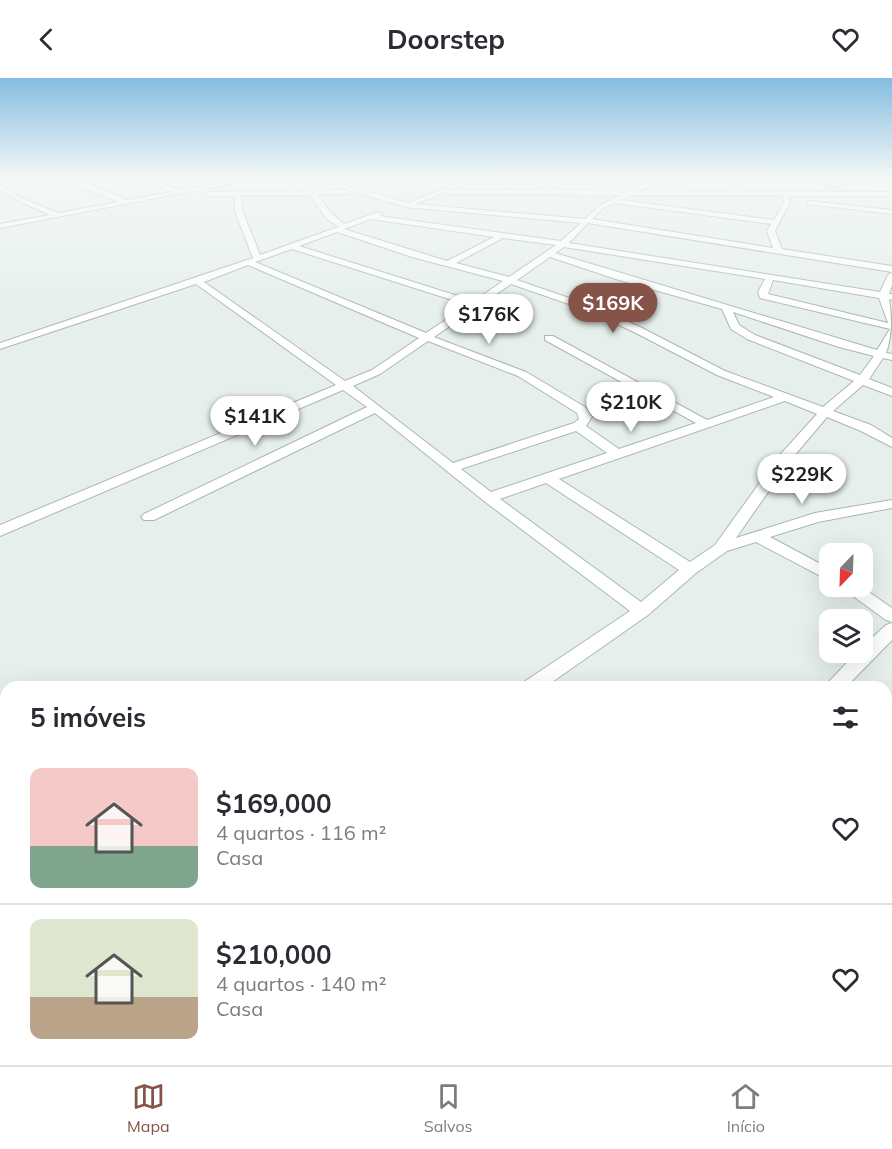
<!DOCTYPE html>
<html lang="pt">
<meta charset="utf-8">
<style>
body{margin:0;font-family:Mulish,sans-serif;background:#f7f7f7;color:#2b2b33;height:100vh;display:flex;flex-direction:column;font-size:22px;white-space:nowrap}
*{box-sizing:border-box;margin:0}
p{font-size:20px;color:#7c7c81}
.icon{flex:none;width:33px;height:33px;fill:none;stroke:currentColor;stroke-width:2;stroke-linecap:round;stroke-linejoin:round}
.map{position:relative;flex:1;overflow:hidden}
.drawer{position:absolute;left:0px;top:603px;width:892px;height:384px;display:flex;flex-direction:column;background:#fff;border-radius:18px 18px 0 0;box-shadow:0 6px 24px #0002}
.drawer>*{flex:none}
.needle{width:39px;rotate:203deg}
.buttons{position:absolute;left:819px;top:465px;display:grid;gap:12px}
.buttons a{display:grid;place-items:center;width:54px;height:54px;border-radius:12px;background:#fff;box-shadow:0 6px 24px #0002;font-size:30px}
.price{position:absolute;translate:-50% -51px;padding:0 14px;border-radius:21px;background:#fff;color:#222;font-size:20px;line-height:39px;filter:drop-shadow(0 2px 3px #0008)}
.price::after{content:'';position:absolute;left:50%;top:36px;width:18px;height:14px;margin-left:-9px;background:inherit;clip-path:polygon(0 0,100% 0,50% 100%)}
.price.active{background:#855347;color:#fff}
ul{padding:0;list-style:none}
li{display:flex;align-items:center;gap:18px;height:150px;padding:0 30px}
li+li{border-top:2px solid #e1e1e2}
li span{display:grid;place-items:center;flex:none;width:168px;height:120px;border-radius:12px;color:#555}
li>.icon{margin-inline-start:auto}
span .icon{width:72px;height:72px;fill:#fffc;stroke-width:1}
li b{font-size:26px}
h2{display:flex;justify-content:space-between;align-items:center;height:72px;padding:0 30px;font-size:26px}
header{display:flex;justify-content:space-between;align-items:center;height:78px;padding:0 30px;background:#fff;font-size:27px;font-weight:700}
.dock{display:flex;justify-content:space-around;align-items:center;height:84px;border-top:2px solid #e1e1e2;background:#fff;font-size:16px;color:#7c7c81}
.dock a{display:grid;justify-items:center;gap:3px}
.dock .active{color:#855347}
.map>svg:first-child{display:block}
.lines{fill:none;stroke-linecap:round;stroke-linejoin:round}
.street-casing{stroke:#a8b8b2;stroke-width:2}
.street{fill:#fff;fill-rule:evenodd}
</style>
<header><svg class="icon" aria-label="back" viewBox="0 0 24 24"><path d="M15 5l-7 7 7 7"/></svg>Doorstep<svg class="icon" aria-label="heart" viewBox="0 0 24 24"><path d="M12 20l-8-8c-3-5 5-10 8-4 3-6 11-1 8 4z"/></svg></header>
<div class="map">
<svg width="892" height="987" viewBox="0 0 892 987">
<rect width="100%" height="100%" fill="#e6efeb"/>
<g class="lines">
<g class="street-casing">
<path id="street" d="M 61,101 L 86,105 L 127,122 L 172,114 L 138,101 L 146,101 L 180,112 L 244,101 L 255,101 L 0,150 L 0,146 L 50,137 L 19,123 L 0,112 L 0,107 L 23,121 L 58,135 L 119,124 Z
M 298,101 L 304,101 L 303,105 L 313,113 L 349,112 L 316,101 L 325,101 L 408,125 L 468,101 L 476,101 L 450,112 L 539,112 L 562,101 L 569,101 L 548,112 L 629,113 L 655,101 L 662,101 L 639,113 L 892,114 L 892,118 L 789,118 L 790,124 L 775,153 L 782,171 L 892,188 L 892,194 L 588,145 L 569,165 L 880,214 L 888,197 L 892,194 L 892,207 L 889,216 L 892,216 L 892,222 L 889,221 C 892,238 892,259 886,275 L 892,276 L 892,282 L 883,280 L 869,301 L 892,310 L 892,318 L 863,307 L 833,333 L 871,347 L 892,360 L 892,369 L 861,353 L 827,339 L 789,384 L 736,460 L 815,435 L 892,422 L 892,430 L 818,444 L 770,459 L 830,491 L 830,503 L 756,464 L 727,473 L 696,495 L 648,537 L 545,609 L 521,609 L 524,604 L 630,533 L 484,423 L 375,335 L 154,442 L 144,442 L 141,439 L 144,436 L 367,329 L 343,312 L 0,458 L 0,447 L 336,307 L 196,206 L 0,271 L 0,265 L 253,180 L 235,134 L 235,118 L 207,118 L 204,116 L 207,114 L 305,113 L 297,105 ZM 351,113 L 406,129 L 581,145 L 561,163 L 379,138 L 383,136 L 379,134 L 344,146 L 331,135 L 317,116 L 349,116 ZM 445,114 L 448,116 L 621,117 L 599,128 L 585,141 L 415,126 ZM 241,117 L 310,117 L 325,139 L 338,149 L 260,177 L 243,134 ZM 631,117 L 782,117 L 784,124 L 774,142 L 621,122 ZM 615,125 L 771,146 L 767,153 L 773,170 L 592,141 L 603,130 ZM 371,141 L 494,159 L 447,183 L 344,151 ZM 337,154 L 412,179 L 503,203 L 474,223 L 299,168 ZM 503,160 L 556,167 L 509,199 L 456,185 ZM 564,169 L 765,201 L 758,214 L 760,220 L 890,251 L 877,272 L 555,175 ZM 292,171 L 468,227 L 426,255 L 255,184 ZM 550,179 L 619,202 L 722,231 L 731,251 L 747,261 L 854,303 L 823,329 L 725,293 L 642,250 L 592,228 L 517,202 ZM 248,187 L 419,260 L 372,292 L 345,303 L 204,204 ZM 773,202 L 879,220 L 888,245 L 768,216 ZM 511,206 L 586,232 L 634,254 L 717,297 L 774,319 L 707,342 L 553,258 L 545,258 L 545,262 L 696,345 L 619,371 L 586,348 L 592,339 L 585,329 L 526,294 L 434,259 ZM 733,234 L 839,269 L 874,278 L 860,297 L 755,257 L 739,247 ZM 428,263 L 518,298 L 577,335 L 579,341 L 574,345 L 453,385 L 353,308 L 380,296 ZM 785,323 L 817,336 L 779,378 L 715,467 L 690,484 L 559,401 ZM 576,353 L 607,375 L 491,414 L 461,391 ZM 546,405 L 679,492 L 641,524 L 500,421 Z
M 705,101 L 722,101 L 748,105 L 745,107 Z
M 799,101 L 812,101 L 842,107 L 839,109 Z
M 809,123 L 892,132 L 892,136 L 807,126 Z
M 839,508 L 860,508 L 892,530 L 892,544 L 886,542 Z
M 892,545 L 892,562 L 846,609 L 824,609 L 857,574 L 862,574 L 862,569 L 886,547 Z
M 0,676 L 6,678 L 6,704 L 0,702 Z
M 892,789 L 892,821 L 886,823 L 886,791 Z
M 0,827 L 6,828 L 6,854 L 0,853 Z
M 174,981 L 205,981 L 208,987 L 177,987 Z
M 439,981 L 472,981 L 469,987 L 436,987 Z
M 782,981 L 812,981 L 809,987 L 779,987 Z"/>
</g>
<use href="#street" class="street"/>
</g>
<linearGradient id="sky" x2="0" y2="1"><stop stop-color="#84bce0"/><stop offset="0.42" stop-color="#f4f8f6"/><stop offset="1" stop-color="#f4f8f6" stop-opacity="0"/></linearGradient>
<rect width="892" height="239" fill="url(#sky)"/>
</svg>
<div class="buttons">
<a><svg class="needle" viewBox="-14 -14 28 28"><path d="M0-13l5 13h-10z" fill="#e53935"/><path d="M0 13l5-13h-10z" fill="#7c7c81"/></svg></a>
<a><svg class="icon" aria-label="layers" viewBox="0 0 24 24"><path d="M12 4l9 5-9 5-9-5zM3 14l9 5 9-5"/></svg></a>
</div>
<b class="price active" style="left:613px;top:256px">$169K</b>
<b class="price" style="left:489px;top:267px">$176K</b>
<b class="price" style="left:631px;top:355px">$210K</b>
<b class="price" style="left:255px;top:369px">$141K</b>
<b class="price" style="left:802px;top:427px">$229K</b>
<section class="drawer">
<h2>5 imóveis<svg class="icon" aria-label="filters" viewBox="0 0 24 24"><path d="M4 7h16M4 17h16"/><circle cx="9" cy="7" r="2"/><circle cx="15" cy="17" r="2"/></svg></h2>
<ul>
<li><span style="background:linear-gradient(#f6c9c9 65%,#7fa58c 0)"><svg class="icon" aria-label="home" viewBox="0 0 24 24"><path d="M3 11l9-7 9 7M6 9v11h12V9"/></svg></span><div><b>$169,000</b><p>4 quartos · 116 m²</p><p>Casa</p></div><svg class="icon" aria-label="heart" viewBox="0 0 24 24"><path d="M12 20l-8-8c-3-5 5-10 8-4 3-6 11-1 8 4z"/></svg></li>
<li><span style="background:linear-gradient(#dfe7d0 65%,#b9a48a 0)"><svg class="icon" aria-label="home" viewBox="0 0 24 24"><path d="M3 11l9-7 9 7M6 9v11h12V9"/></svg></span><div><b>$210,000</b><p>4 quartos · 140 m²</p><p>Casa</p></div><svg class="icon" aria-label="heart" viewBox="0 0 24 24"><path d="M12 20l-8-8c-3-5 5-10 8-4 3-6 11-1 8 4z"/></svg></li>
</ul>
</section>
</div>
<nav class="dock">
<a class="active"><svg class="icon" aria-label="map" viewBox="0 0 24 24"><path d="M3 6l6-2 6 2 6-2v14l-6 2-6-2-6 2zM9 4v14M15 6v14"/></svg>Mapa</a>
<a><svg class="icon" aria-label="saved" viewBox="0 0 24 24"><path d="M7 4h10v16l-5-4-5 4z"/></svg>Salvos</a>
<a><svg class="icon" aria-label="home" viewBox="0 0 24 24"><path d="M3 11l9-7 9 7M6 9v11h12V9"/></svg>Início</a>
</nav>
